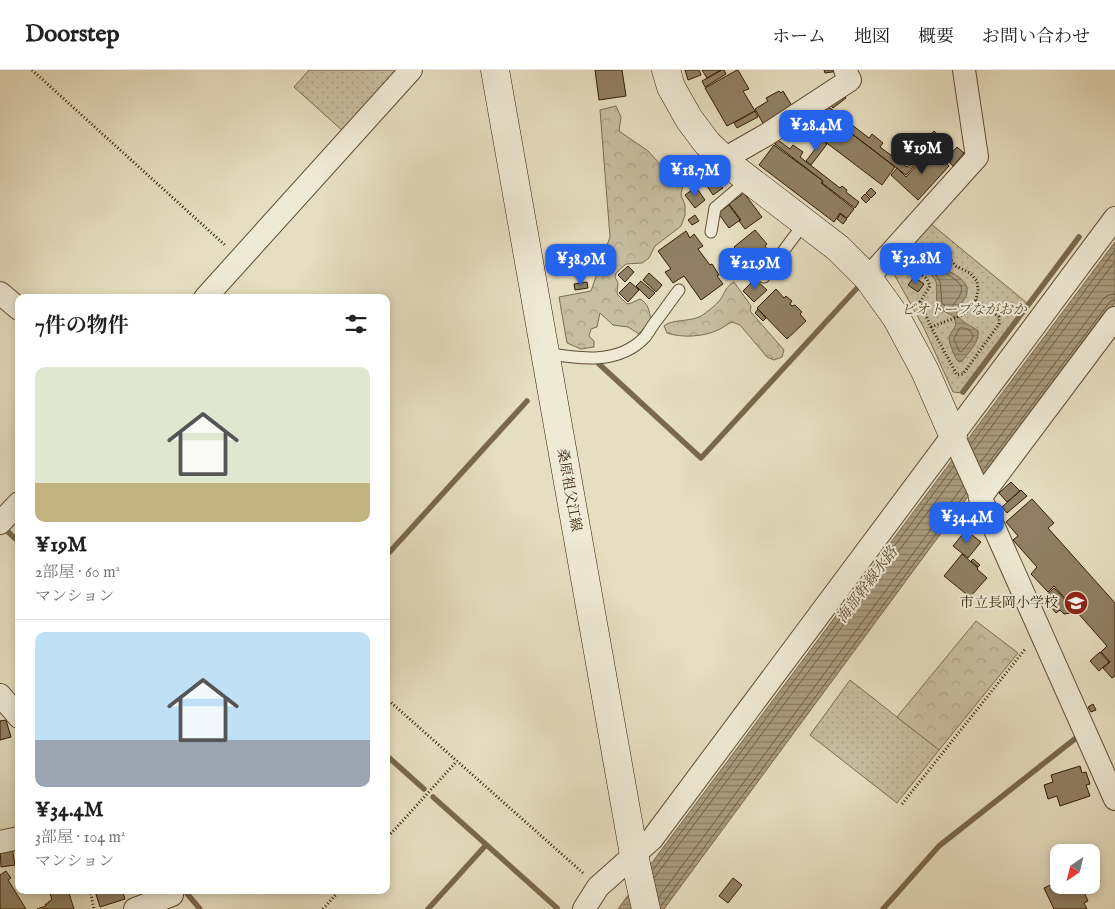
<!DOCTYPE html>
<html lang="ja">
<meta charset="utf-8">
<style>
body{margin:0;font-family:"IM FELL English","Noto Serif JP",serif;background:#f2f2f2;color:#222;height:100vh;display:flex;flex-direction:column;font-size:19px;white-space:nowrap}
*{box-sizing:border-box;margin:0}
p{font-size:16px;color:#767676}
.icon{flex:none;width:28px;height:28px;fill:none;stroke:currentColor;stroke-width:2;stroke-linecap:round;stroke-linejoin:round}
.map{position:relative;flex:1;overflow:hidden}
.drawer{position:absolute;left:15px;top:224px;width:375px;height:600px;display:flex;flex-direction:column;background:#fff;border-radius:10px;box-shadow:0 2px 8px #0003}
.drawer>*{flex:none}
.needle{width:32px;rotate:215deg}
.controls{position:absolute;left:1050px;top:774px;display:grid;gap:10px}
.controls a{display:grid;place-items:center;width:50px;height:50px;border-radius:10px;background:#fff;box-shadow:0 2px 8px #0003;font-size:25px}
.price{position:absolute;translate:-50% -42px;padding:0 11px;border-radius:10px;background:#2563eb;color:#fff;font-size:16px;line-height:32px;filter:drop-shadow(0 1px 2px #0008)}
.price::after{content:'';position:absolute;left:50%;top:30px;width:15px;height:11px;margin-left:-8px;background:inherit;clip-path:polygon(0 0,100% 0,50% 100%)}
.price.current{background:#222;color:#fff}
ul{padding:0;list-style:none}
li{display:grid;align-content:center;gap:10px;height:265px;padding:0 20px}
li+li{border-top:1px solid #e0e0e0}
li span{display:grid;place-items:center;height:155px;border-radius:10px;color:#555}
li>.icon{margin-inline-start:auto}
span .icon{width:90px;height:90px;fill:#fffc;stroke-width:1}
li b{font-size:21px}
h2{display:flex;justify-content:space-between;align-items:center;height:60px;padding:0 20px;font-size:21px}
header{display:flex;align-items:center;gap:30px;box-sizing:border-box;height:70px;padding:0 25px;background:#fff;border-bottom:1px solid #e0e0e0}
header strong{font-size:24px}
nav{display:flex;gap:28px;margin-inline-start:auto;font-size:18px}
.map>svg:first-child{display:block}
.grass{fill:url(#grass-dots);stroke:#7c6c50}
.forest{fill:url(#forest-crowns);stroke:#7c6c50}
.water{fill:url(#water-rules);stroke:#79684c}
.lines{fill:none;stroke-linecap:round;stroke-linejoin:round}
.shore{stroke:#6e5c40;stroke-width:1}
.stream{stroke:#79684c;stroke-width:5.5}
.building{fill:#908064;stroke:#321b00}
.lane-casing{stroke:#5f4c30;stroke-width:13}
.street-casing{stroke:#5f4c30;stroke-width:24}
.secondary-casing{stroke:#321b00;stroke-width:29}
.path{stroke:#321b00;stroke-width:3;stroke-dasharray:1 2.5;stroke-linecap:butt}
.lane{stroke:#efead6;stroke-width:11}
.street{stroke:#efead6;stroke-width:22}
.secondary{stroke:#efead6;stroke-width:28}
.labels{text-anchor:middle;dominant-baseline:central;stroke-width:4;stroke-linejoin:round;paint-order:stroke}
.park-label{font-size:14px;font-style:italic;fill:#5f4c30;stroke:#efead6}
.street-label{font-size:14px;fill:#321b00;stroke:#efead6}
.poi-label{font-size:14px;fill:#321b00;stroke:#efead6;text-anchor:end}
.water-label{font-size:15px;font-style:italic;fill:#5c482c;stroke:#efead6}
</style>
<header>
<strong>Doorstep</strong>
<nav><a>ホーム</a><a>地図</a><a>概要</a><a>お問い合わせ</a></nav>
</header>
<div class="map">
<svg width="1115" height="839" viewBox="0 0 1115 839">
<defs>
<pattern id="grass-dots" width="8" height="8" patternUnits="userSpaceOnUse" patternTransform="scale(1.25)"><rect width="8" height="8" fill="#c7bd9f"/><path d="M2 2h.1M6 6h.1" fill="none" stroke="#aba287" stroke-width="1.8" stroke-linecap="round"/></pattern>
<pattern id="forest-crowns" width="20" height="18" patternUnits="userSpaceOnUse" patternTransform="scale(1.25)"><rect width="20" height="18" fill="#c7bd9f"/><path d="M2 6a3 3 0 1 1 6 0M12 15a3 3 0 1 1 6 0" fill="none" stroke="#aba287"/></pattern>
<pattern id="water-rules" width="6" height="5" patternUnits="userSpaceOnUse" patternTransform="scale(1.25)"><rect width="6" height="5" fill="#a99c7f"/><path d="M0 2.5h6" fill="none" stroke="#8a7e66"/></pattern>
</defs>
<rect width="100%" height="100%" fill="#e6dec0"/>
<filter id="stains"><feTurbulence type="fractalNoise" baseFrequency=".004" numOctaves="4"/><feColorMatrix values="0 0 0 0 .2 0 0 0 0 .09 0 0 0 0 .02 0 0 0 .5 -.17"/></filter>
<radialGradient id="worn" r=".72"><stop offset=".6" stop-color="#630" stop-opacity="0"/><stop offset="1" stop-color="#630" stop-opacity=".3"/></radialGradient>
<path class="grass" d="M 309,0 L 401,0 L 345,63 L 294,17 Z
M 930,153 L 1027,233 L 962,323 L 953,322 L 924,258 L 890,197 Z
M 850,610 L 939,680 L 897,733 L 810,665 Z"/>
<path class="forest" d="M 616,36 L 621,47 L 619,61 L 648,81 L 660,94 L 682,103 L 686,108 L 682,119 L 681,125 L 685,135 L 685,145 L 681,156 L 655,176 L 649,188 L 642,193 L 626,194 L 616,203 L 615,207 L 618,213 L 617,224 L 627,234 L 631,233 L 640,229 C 649,234 649,241 651,250 L 639,264 L 628,257 L 613,255 L 600,243 L 597,257 L 591,259 L 589,266 L 594,271 L 594,277 L 581,279 L 567,273 L 559,227 L 591,221 L 610,167 L 600,40 Z
M 734,212 L 751,236 L 750,241 L 784,280 L 782,287 L 774,290 L 767,287 L 740,255 L 732,252 C 727,254 723,258 718,260 C 703,267 682,268 667,263 L 664,256 C 671,249 691,252 701,246 C 707,242 715,236 720,230 C 725,223 726,216 734,212 Z
M 976,551 L 1018,583 L 939,680 L 897,647 Z"/>
<path class="water" d="M 1115,172 L 1115,233 L 967,428 L 664,839 L 618,839 L 659,783 Z
M 930,187 C 938,187 940,193 945,198 C 953,205 969,209 967,223 C 966,231 955,236 957,244 C 961,253 971,255 978,261 C 980,272 968,283 962,291 L 959,292 L 957,290 C 954,284 949,274 949,268 C 950,261 958,258 955,250 C 953,242 941,243 938,236 C 935,229 938,219 936,212 C 933,204 925,202 924,193 Z"/>
<g class="lines">
<path class="shore" d="M 930,192 C 937,194 938,198 943,202 C 944,203 948,205 950,206 C 969,218 961,224 951,238 L 946,237 L 942,233 L 940,211 L 929,195 Z
M 960,258 C 965,257 971,260 973,265 L 972,269 L 961,282 L 959,281 L 954,269 Z
M 971,374 L 1115,180
M 974,380 L 1115,191
M 980,393 L 1104,228 L 1109,225 L 1115,224
M 983,400 L 1109,233 L 1111,231 L 1115,230
M 653,800 L 954,396
M 654,808 L 957,403
M 659,827 L 963,416
M 661,836 L 966,423"/>
<path class="stream" d="M 599,294 L 701,388 L 859,216
M 963,322 L 1079,167
M 6,460 L 19,472
M 386,486 L 527,331
M 386,685 L 424,719
M 433,727 L 557,838
M 184,820 L 200,839
M 428,839 L 486,775
M 883,839 L 939,776 L 1076,668"/>
</g>
<path class="building" d="M 595,0 L 622,0 L 626,26 L 599,30 Z
M 685,0 L 699,0 L 701,5 L 688,10 Z
M 702,0 L 721,0 L 707,8 Z
M 722,0 L 724,0 L 726,4 L 705,17 L 702,11 Z
M 737,0 L 738,0 L 749,19 L 743,21 L 755,41 L 727,56 L 705,18 Z
M 824,0 L 839,0 L 839,1 L 825,3 Z
M 779,21 L 781,23 L 783,21 L 792,36 L 765,57 L 755,39 L 768,31 L 766,28 Z
M 842,23 L 846,28 L 833,38 L 828,32 Z
M 826,35 L 842,47 L 838,53 L 895,97 L 882,115 L 803,55 L 815,40 L 820,44 Z
M 755,41 L 758,47 L 737,58 L 734,53 Z
M 843,48 L 869,68 L 872,64 L 883,73 L 880,77 L 907,97 L 923,80 L 926,83 L 906,105 L 839,54 Z
M 934,61 L 948,74 L 940,83 L 925,70 Z
M 778,70 L 790,79 L 793,75 L 803,82 L 800,87 L 840,118 L 842,116 L 847,120 L 846,122 L 859,132 L 855,138 L 822,113 L 823,111 L 775,74 Z
M 822,70 L 827,74 L 811,95 L 806,91 Z
M 774,75 L 823,111 L 821,113 L 854,139 L 847,148 L 840,143 L 834,152 L 759,95 Z
M 957,77 L 964,83 L 953,96 L 946,89 Z
M 931,80 L 949,96 L 918,130 L 891,105 L 897,98 L 906,107 Z
M 714,106 L 723,118 L 713,125 L 705,113 Z
M 696,117 L 705,130 L 695,138 L 685,125 Z
M 871,118 L 876,123 L 871,128 L 866,123 Z
M 744,123 L 762,147 L 745,159 L 739,151 L 741,150 L 729,134 Z
M 865,124 L 870,129 L 866,133 L 861,128 Z
M 729,135 L 740,150 L 729,158 L 718,143 Z
M 840,144 L 847,149 L 843,154 L 837,149 Z
M 695,145 L 699,151 L 692,155 L 688,150 Z
M 755,160 L 767,174 L 765,176 L 770,182 L 751,197 L 734,177 Z
M 686,161 L 690,168 L 694,164 L 703,176 L 698,179 L 710,195 L 712,194 L 719,205 L 717,206 L 723,214 L 701,230 L 684,206 L 673,213 L 665,202 L 671,199 L 658,181 Z
M 628,196 L 634,202 L 625,212 L 618,205 Z
M 649,203 L 662,215 L 656,222 L 643,210 Z
M 914,207 L 924,214 L 918,222 L 908,215 Z
M 755,209 L 767,220 L 754,232 L 743,221 Z
M 641,211 L 655,223 L 649,229 L 636,216 Z
M 587,212 L 588,218 L 575,220 L 574,214 Z
M 630,212 L 639,220 L 628,232 L 619,223 Z
M 776,219 L 784,228 L 786,226 L 792,231 L 790,234 L 792,236 L 795,235 L 802,242 L 800,244 L 806,251 L 787,269 L 757,238 Z
M 758,239 L 766,248 L 763,251 L 755,243 Z
M 1011,412 L 1020,421 L 1007,432 L 999,423 Z
M 1021,420 L 1027,426 L 1007,443 L 1002,437 Z
M 1032,429 L 1054,453 L 1048,458 L 1115,533 L 1115,606 L 1112,608 L 1103,598 L 1110,592 L 1101,582 L 1107,576 L 1054,516 L 1048,522 L 1031,504 L 1037,497 L 1013,470 L 1018,466 L 1006,452 Z
M 966,460 L 981,472 L 968,488 L 953,476 Z
M 962,484 L 978,498 L 977,499 L 987,508 L 970,527 L 944,506 Z
M 973,489 L 980,495 L 978,497 L 971,491 Z
M 1054,518 L 1075,540 L 1071,543 L 1064,544 L 1060,540 L 1056,543 L 1043,528 Z
M 1100,582 L 1109,592 L 1099,601 L 1090,591 Z
M 1093,634 L 1096,640 L 1091,642 L 1088,637 Z
M 6,650 L 11,667 L 0,670 L 0,651 Z
M 1080,696 L 1082,703 L 1086,702 L 1090,714 L 1086,715 L 1090,726 L 1060,736 L 1057,726 L 1048,729 L 1044,715 L 1053,712 L 1051,705 Z
M 12,777 L 15,795 L 1,797 L 0,779 Z
M 6,801 L 11,808 L 8,810 L 26,839 L 0,839 L 0,805 Z
M 733,808 L 742,815 L 728,833 L 719,826 Z
M 1059,811 L 1059,815 L 1076,815 L 1079,822 L 1083,820 L 1088,831 L 1084,833 L 1087,839 L 1054,839 L 1044,818 Z
M 49,820 L 68,820 L 74,839 L 37,839 L 46,836 L 45,834 L 48,834 L 48,832 L 52,830 Z
M 97,820 L 122,820 L 125,829 L 100,837 L 95,821 Z"/>
<g class="lines">
<g class="lane-casing">
<path id="lane" d="M 711,162 L 715,138 L 749,109
M 764,207 L 805,152
M 546,283 C 579,289 619,295 645,267 C 649,262 652,256 656,251 C 664,241 671,230 679,220"/>
</g>
<g class="street-casing">
<path id="street" d="M 724,89 L 766,65 L 850,10 L 845,0
M 868,208 L 977,87 L 964,0
M 0,223 L 19,239
M 205,228 L 411,0
M 953,365 L 979,422 L 980,428 L 985,437 L 1115,729
M 980,428 L 1115,248
M 0,453 L 19,433
M 0,625 L 19,647
M 0,772 L 19,768
M 135,839 L 172,825
M 584,839 L 598,817 L 652,769 L 1115,148"/>
</g>
<g class="secondary-casing">
<path id="secondary" d="M 495,0 L 634,785 L 646,839
M 666,0 L 671,17 L 689,49 L 707,73 L 731,96 L 838,178 L 868,208 L 896,247 L 925,301 L 953,365"/>
</g>
<path class="path" d="M 32,0 L 226,176
M 939,175 L 948,181 L 950,189 L 956,196 L 970,203 L 977,211 L 978,220 L 976,230 L 999,247 L 999,254 L 963,304 L 957,305 L 931,257 L 920,232 L 930,216 L 927,209 L 901,189 L 928,176 Z
M 931,257 L 960,246 L 965,243 L 976,230
M 386,628 L 583,803
M 902,734 L 1026,578
M 386,769 L 457,691
M 90,820 L 94,839
M 323,839 L 340,820"/>
<use href="#lane" class="lane"/>
<use href="#street" class="street"/>
<use href="#secondary" class="secondary"/>
</g>
<defs>
<g id="school-disc" transform="scale(1.25)"><circle r="9.5" fill="#8f2418" stroke="#efead6"/><path d="M0-5L7-2L0 1L-7-2ZM-4 1L0 2.5L4 1V4Q0 6-4 4Z" fill="#fff"/></g>
</defs>
<g fill-rule="evenodd">
<use href="#school-disc" x="1076" y="533"/>
</g>
<g class="labels">
<g class="park-label">
<text x="964" y="240">ビオトープながおか</text>
</g>
<g class="street-label">
<text transform="translate(569 420) rotate(80)">桑原祖父江線</text>
</g>
<g class="poi-label">
<text x="1058" y="533">市立長岡小学校</text>
</g>
<g class="water-label">
<text transform="translate(867 515) rotate(-53)">海部幹線水路</text>
</g>
</g>
<rect width="100%" height="100%" filter="url(#stains)"/>
<rect width="100%" height="100%" fill="url(#worn)"/>
</svg>
<div class="controls">
<a><svg class="needle" viewBox="-14 -14 28 28"><path d="M0-13l5 13h-10z" fill="#e53935"/><path d="M0 13l5-13h-10z" fill="#767676"/></svg></a>
</div>
<b class="price" style="left:816px;top:82px">¥28.4M</b>
<b class="price current" style="left:922px;top:105px">¥19M</b>
<b class="price" style="left:695px;top:127px">¥18.7M</b>
<b class="price" style="left:916px;top:215px">¥32.8M</b>
<b class="price" style="left:581px;top:216px">¥38.9M</b>
<b class="price" style="left:755px;top:220px">¥21.9M</b>
<b class="price" style="left:967px;top:474px">¥34.4M</b>
<section class="drawer">
<h2>7件の物件<svg class="icon" aria-label="filters" viewBox="0 0 24 24"><path d="M4 7h16M4 17h16"/><circle cx="9" cy="7" r="2"/><circle cx="15" cy="17" r="2"/></svg></h2>
<ul>
<li><span style="background:linear-gradient(#dfe7d0 75%,#c2b280 0)"><svg class="icon" aria-label="home" viewBox="0 0 24 24"><path d="M3 11l9-7 9 7M6 9v11h12V9"/></svg></span><div><b>¥19M</b><p>2部屋 · 60 m²</p><p>マンション</p></div></li>
<li><span style="background:linear-gradient(#bfe0f5 70%,#9aa5b1 0)"><svg class="icon" aria-label="home" viewBox="0 0 24 24"><path d="M3 11l9-7 9 7M6 9v11h12V9"/></svg></span><div><b>¥34.4M</b><p>3部屋 · 104 m²</p><p>マンション</p></div></li>
</ul>
</section>
</div>
